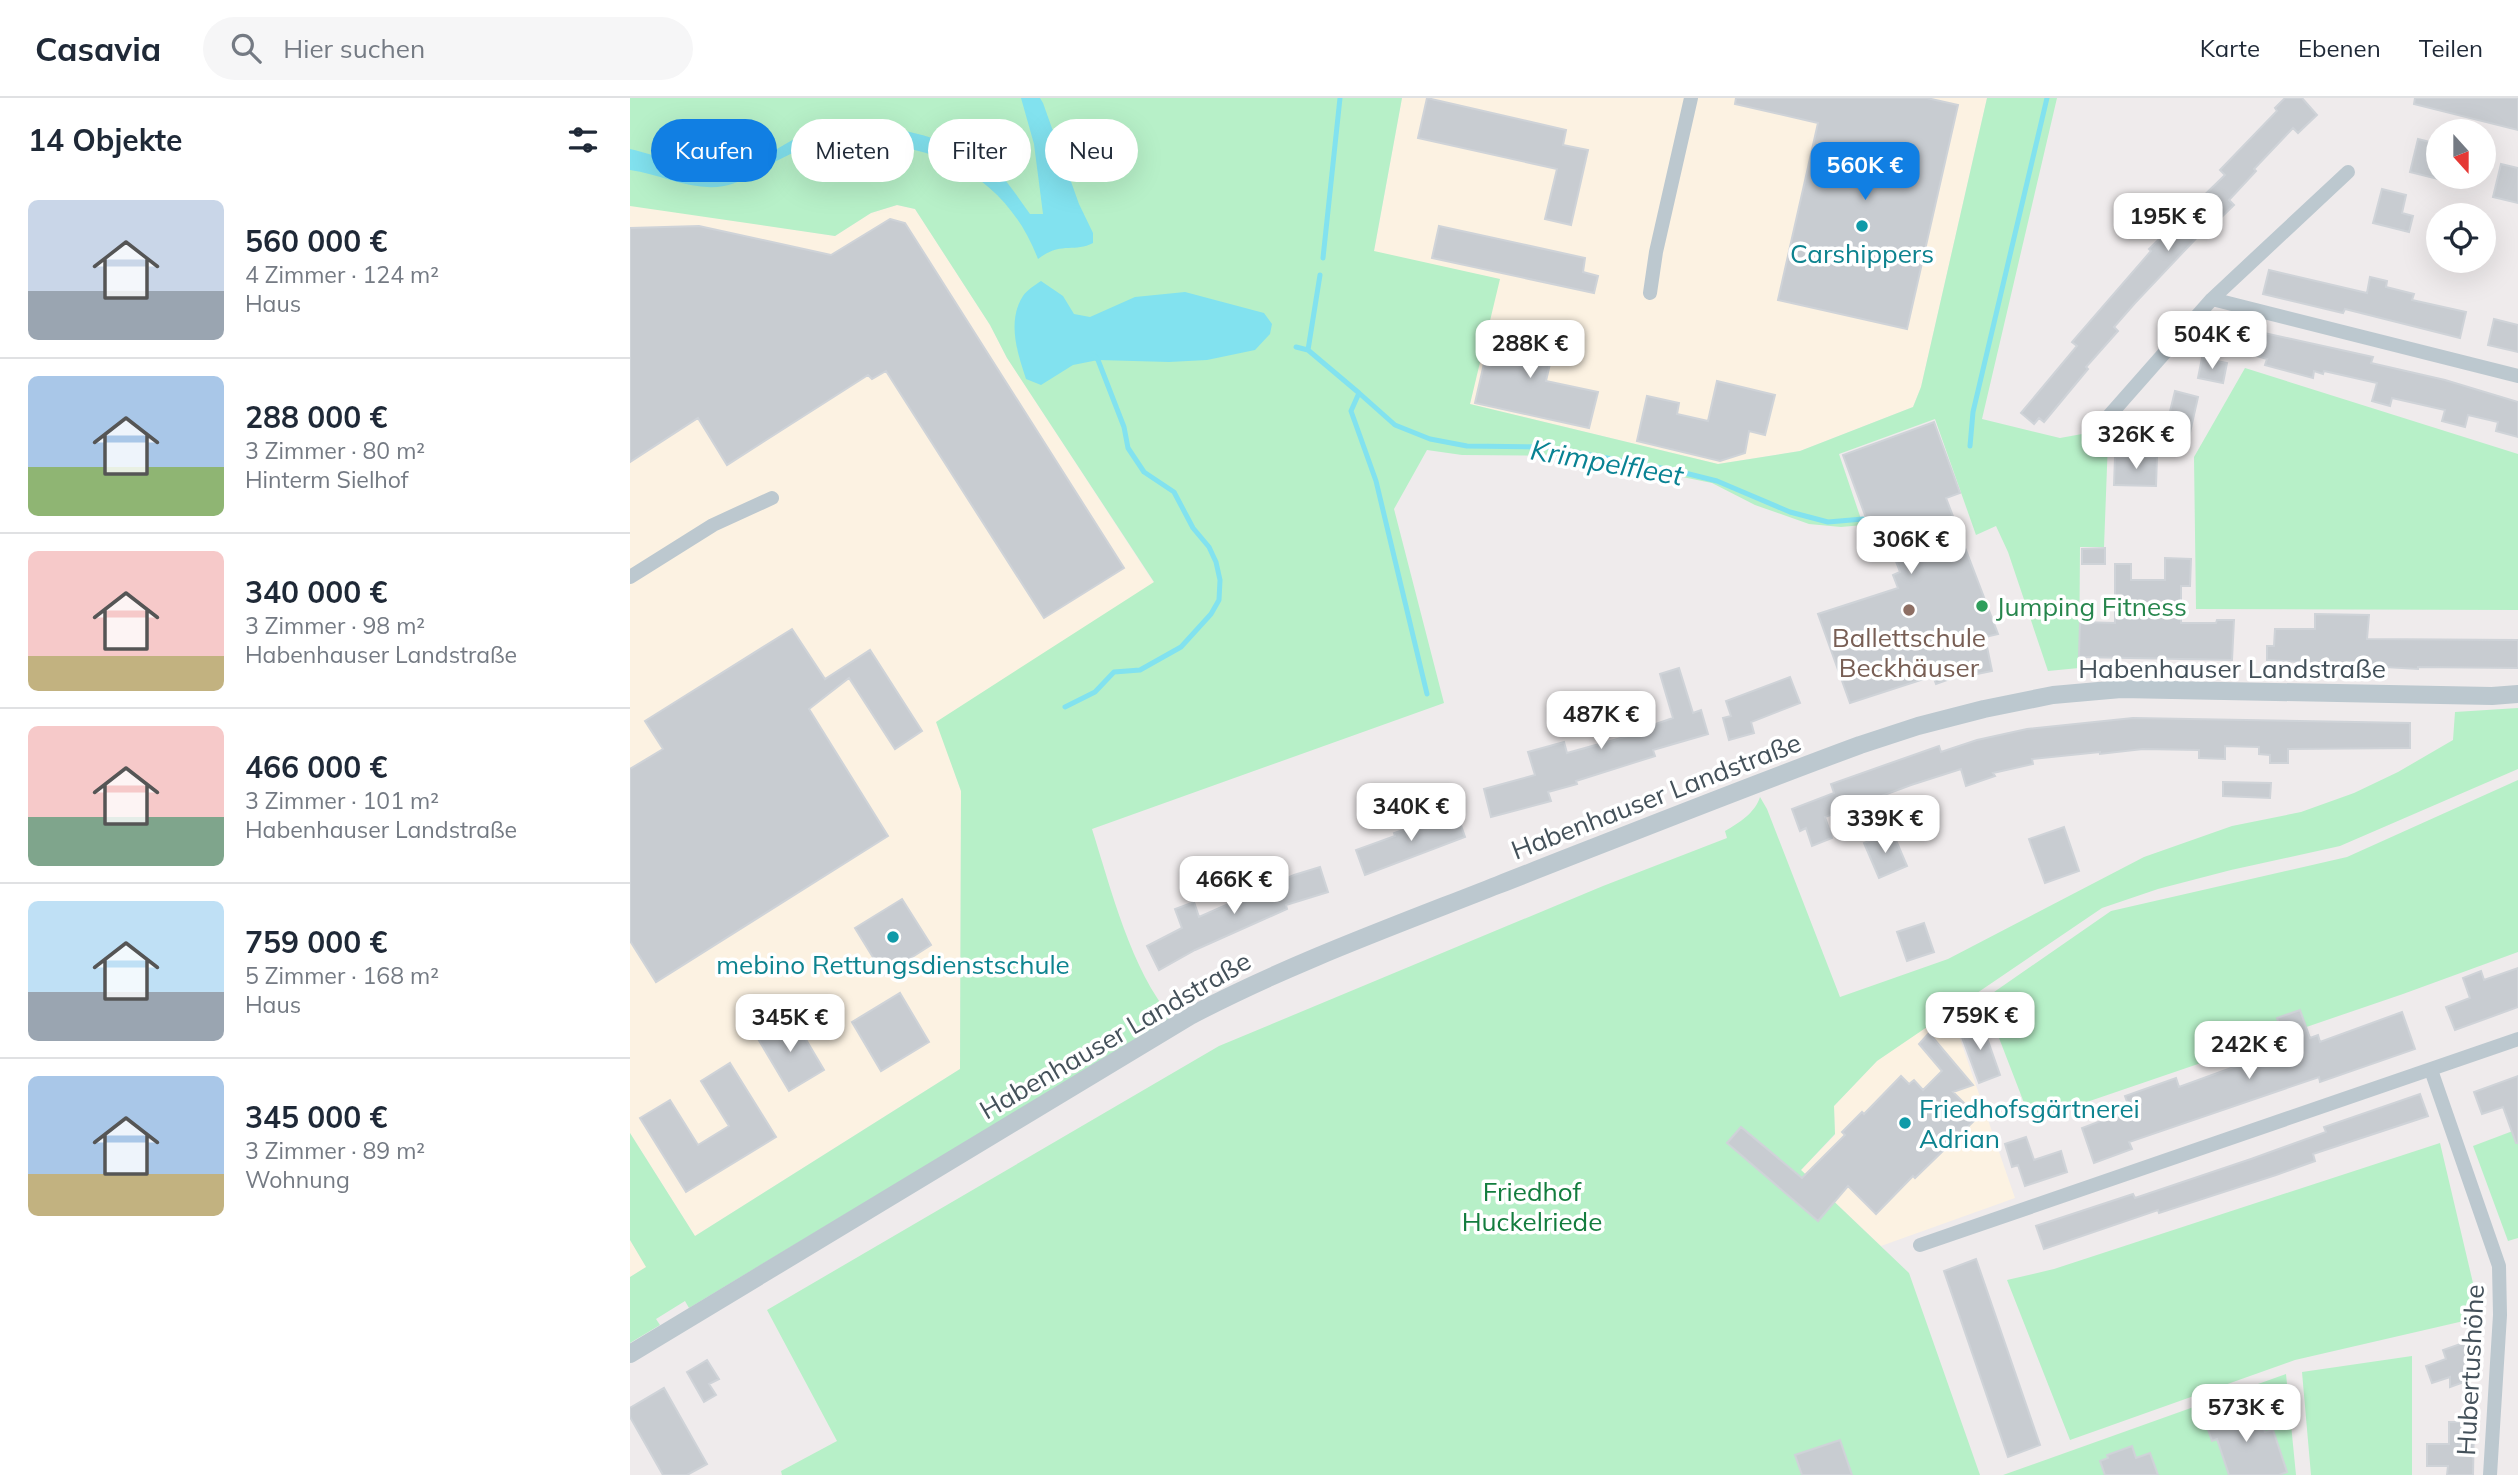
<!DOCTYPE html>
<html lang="de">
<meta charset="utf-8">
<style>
body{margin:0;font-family:Mulish,sans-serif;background:#f6f6f7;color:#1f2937;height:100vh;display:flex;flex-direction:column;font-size:26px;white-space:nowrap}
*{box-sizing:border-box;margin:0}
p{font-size:23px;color:#747a83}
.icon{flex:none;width:38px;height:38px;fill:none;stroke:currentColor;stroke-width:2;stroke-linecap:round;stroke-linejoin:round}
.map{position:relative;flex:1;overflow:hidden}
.details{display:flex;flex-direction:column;background:#fff;width:630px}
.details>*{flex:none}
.hud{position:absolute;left:21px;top:21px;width:665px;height:63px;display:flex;gap:14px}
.needle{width:46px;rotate:159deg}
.buttons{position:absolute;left:1796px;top:21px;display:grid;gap:14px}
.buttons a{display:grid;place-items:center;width:70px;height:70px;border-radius:50%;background:#fff;box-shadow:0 7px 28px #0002;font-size:35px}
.price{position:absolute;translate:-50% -60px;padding:0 16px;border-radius:14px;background:#fff;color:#222;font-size:23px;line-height:46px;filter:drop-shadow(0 2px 4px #0008)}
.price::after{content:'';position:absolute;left:50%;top:42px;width:21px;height:16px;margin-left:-10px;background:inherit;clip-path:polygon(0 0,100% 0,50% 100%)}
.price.selected{background:#117fe3;color:#fff}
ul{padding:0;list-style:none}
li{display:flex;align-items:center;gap:21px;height:175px;padding:0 28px}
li+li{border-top:2px solid #e0e1e3}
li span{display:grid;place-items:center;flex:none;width:196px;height:140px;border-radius:10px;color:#555}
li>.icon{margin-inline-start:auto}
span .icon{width:84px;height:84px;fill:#fffc;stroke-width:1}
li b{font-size:30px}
h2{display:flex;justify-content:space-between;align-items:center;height:84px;padding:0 28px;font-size:30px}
.chip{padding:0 24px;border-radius:32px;background:#fff;box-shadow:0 7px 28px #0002;font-size:24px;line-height:63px}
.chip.selected{background:#117fe3;color:#fff}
header{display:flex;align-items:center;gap:42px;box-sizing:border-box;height:98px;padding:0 35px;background:#fff;border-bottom:2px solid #e0e1e3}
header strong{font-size:33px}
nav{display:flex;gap:38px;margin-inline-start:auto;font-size:24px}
.search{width:490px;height:63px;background:#f6f6f7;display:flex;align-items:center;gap:18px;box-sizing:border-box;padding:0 24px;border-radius:38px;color:#747a83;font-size:26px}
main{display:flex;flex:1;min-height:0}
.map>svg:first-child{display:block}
.commercial{fill:#fcf2e2}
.green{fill:#b7f0c8}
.water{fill:#82e2ef}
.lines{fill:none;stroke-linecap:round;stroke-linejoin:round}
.stream{stroke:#82e2ef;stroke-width:5}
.building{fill:#c8ccd1;stroke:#cfd3d8;stroke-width:2}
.minor{stroke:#bcc8cf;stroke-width:14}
.tertiary{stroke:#bcc8cf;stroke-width:18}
.culture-dot{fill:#0f9aa8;stroke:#fff;stroke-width:2.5}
.leisure-dot{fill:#2e9e5b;stroke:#fff;stroke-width:2.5}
.education-dot{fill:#8d6e63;stroke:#fff;stroke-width:2.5}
.labels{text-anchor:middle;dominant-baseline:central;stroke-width:7;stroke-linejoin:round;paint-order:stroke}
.culture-label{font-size:26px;fill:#0d838f;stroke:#fff}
.leisure-label{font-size:26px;fill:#27864d;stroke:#fff;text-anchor:start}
.education-label{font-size:26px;fill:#785e54;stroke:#fff}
.street-label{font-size:26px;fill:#44515a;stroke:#fff}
.park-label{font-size:26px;fill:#137d3e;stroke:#fff}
.water-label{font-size:28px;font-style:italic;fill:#088293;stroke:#fff}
</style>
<header>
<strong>Casavia</strong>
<div class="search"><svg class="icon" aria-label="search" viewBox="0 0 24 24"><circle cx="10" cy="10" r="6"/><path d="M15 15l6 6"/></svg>Hier suchen</div>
<nav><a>Karte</a><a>Ebenen</a><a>Teilen</a></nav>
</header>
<main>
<section class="details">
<h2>14 Objekte<svg class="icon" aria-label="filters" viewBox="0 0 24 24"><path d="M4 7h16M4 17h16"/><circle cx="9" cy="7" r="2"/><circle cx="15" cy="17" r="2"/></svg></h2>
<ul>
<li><span style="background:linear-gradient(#c9d6e8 65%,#9aa5b1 0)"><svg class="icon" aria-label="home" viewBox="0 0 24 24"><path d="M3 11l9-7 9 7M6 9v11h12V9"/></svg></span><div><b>560 000 €</b><p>4 Zimmer · 124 m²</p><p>Haus</p></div></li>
<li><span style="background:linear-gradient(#a9c7e8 65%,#8fb573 0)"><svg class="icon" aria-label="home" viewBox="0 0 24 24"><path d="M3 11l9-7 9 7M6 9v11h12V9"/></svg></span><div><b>288 000 €</b><p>3 Zimmer · 80 m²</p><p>Hinterm Sielhof</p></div></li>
<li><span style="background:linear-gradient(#f6c9c9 75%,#c2b280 0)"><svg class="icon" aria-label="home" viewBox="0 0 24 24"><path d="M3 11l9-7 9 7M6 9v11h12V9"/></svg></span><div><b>340 000 €</b><p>3 Zimmer · 98 m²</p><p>Habenhauser Landstraße</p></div></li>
<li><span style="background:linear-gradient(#f6c9c9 65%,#7fa58c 0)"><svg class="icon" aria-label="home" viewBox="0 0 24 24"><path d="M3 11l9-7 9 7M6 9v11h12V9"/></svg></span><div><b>466 000 €</b><p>3 Zimmer · 101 m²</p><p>Habenhauser Landstraße</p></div></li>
<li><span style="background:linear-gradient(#bfe0f5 65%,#9aa5b1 0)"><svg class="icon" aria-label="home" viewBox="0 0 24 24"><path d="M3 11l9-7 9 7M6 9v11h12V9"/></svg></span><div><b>759 000 €</b><p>5 Zimmer · 168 m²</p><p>Haus</p></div></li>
<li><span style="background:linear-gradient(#a9c7e8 70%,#c2b280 0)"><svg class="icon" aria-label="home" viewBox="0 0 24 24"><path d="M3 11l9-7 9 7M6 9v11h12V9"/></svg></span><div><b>345 000 €</b><p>3 Zimmer · 89 m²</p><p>Wohnung</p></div></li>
</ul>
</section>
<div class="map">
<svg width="1888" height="1377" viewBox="0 0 1888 1377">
<rect width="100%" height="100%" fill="#efebec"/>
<path class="commercial" d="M 772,0 L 1357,0 L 1291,289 L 1283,309 L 1170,353 L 1088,366 L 840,306 L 869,181 L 744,154 Z
M 4,107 L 205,138 L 241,115 L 267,107 L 285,111 L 360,227 L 377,260 L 524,485 L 307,624 L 331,693 L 330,971 L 65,1138 L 0,1035 L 0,108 Z
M 1320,912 L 1385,1100 L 1251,1148 L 1171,1072 L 1205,1037 L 1204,1008 L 1247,963 Z
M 0,1142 L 17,1169 L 0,1179 Z"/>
<path class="green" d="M 0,0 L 772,0 L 744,153 L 870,181 L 840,306 L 1088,366 L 1170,353 L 1283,309 L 1291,289 L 1357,0 L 1427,0 L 1352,321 L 1430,340 L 1452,336 L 1478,343 L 1474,449 L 1450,449 L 1449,570 L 1418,573 L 1378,454 L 1366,428 L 1346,437 L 1305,321 L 1209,356 L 1233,427 L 1211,429 L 1179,426 L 1125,407 L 1082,385 L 948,358 L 832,357 L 797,352 L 764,411 L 814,605 L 462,731 C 481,791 501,872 542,920 L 59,1210 L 55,1203 L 26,1221 L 30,1227 L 0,1245 L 0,1179 L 16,1169 L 0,1142 L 0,1035 L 65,1138 L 330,971 L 331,693 L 306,624 L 524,484 L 377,260 L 360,227 L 285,111 L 267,107 L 241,115 L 205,138 L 0,108 Z
M 1615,270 L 1888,356 L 1888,512 L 1566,511 L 1564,359 Z
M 1888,610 L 1888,671 L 1710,748 L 1601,772 L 1528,791 L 1472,810 L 1247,963 L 1204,1008 L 1205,1036 L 1171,1072 L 1279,1175 L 1350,1377 L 152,1377 L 151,1373 L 207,1343 L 137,1212 L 589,948 L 973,788 L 1097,740 L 1095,733 C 1109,725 1125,715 1130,699 L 1137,711 L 1210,899 L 1318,861 L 1514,759 L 1602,728 L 1671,714 L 1724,695 L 1768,674 L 1823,642 L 1825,614 Z
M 1888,682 L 1888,854 L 1773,896 L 1401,1023 L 1354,901 L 1481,813 L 1717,759 Z
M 1888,1031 L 1888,1140 L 1878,1143 L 1843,1048 Z
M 1810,1045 L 1851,1219 L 1665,1262 L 1440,1342 L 1377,1182 L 1424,1171 Z
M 1782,1258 L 1782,1377 L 1681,1377 L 1672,1274 Z
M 1656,1276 L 1666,1377 L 1373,1377 Z"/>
<path class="water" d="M 391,0 L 410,0 L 413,5 L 449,106 L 463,135 L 463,145 C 444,155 431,143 408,161 C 379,86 318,50 239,45 C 218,44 196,44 176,50 C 148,58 118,84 94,88 C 63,94 31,76 0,72 L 0,51 C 36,59 70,78 108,68 L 109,62 L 97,31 L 106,29 L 116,63 L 122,66 C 142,55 168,36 189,30 C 233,18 317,38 354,63 C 374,76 386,97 400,116 L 413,116 L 404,46 Z
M 411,183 L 433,198 L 444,216 L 460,219 L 505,199 L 555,194 L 634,215 L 642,226 L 640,236 L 625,252 L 577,262 L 539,264 L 468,262 L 443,267 L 411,287 L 396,281 C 387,254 377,223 393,198 C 397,192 405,187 411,183 Z"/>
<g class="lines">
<path class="stream" d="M 693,160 L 710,0
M 666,249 L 678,252 L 729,295 L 721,313 L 746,383 L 797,596
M 678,252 L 690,177
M 729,295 L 765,327 L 800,341 L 837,348 L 917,349 L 1047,373 L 1087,383 L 1160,414 L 1198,424 L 1233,421
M 1340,348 L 1343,314 L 1417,0
M 435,609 L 465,594 L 484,574 L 510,572 L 551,549 L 581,516 L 589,502 L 590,482 L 586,464 L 579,449 L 563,430 L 544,394 L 514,374 L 498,350 L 494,329 L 468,262 L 464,258"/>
</g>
<path class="building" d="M 797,0 L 936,32 L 933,47 L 958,52 L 941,127 L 915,121 L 927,71 L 788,40 Z
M 1106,0 L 1297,0 L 1328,7 L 1277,231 L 1148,202 L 1188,25 L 1105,6 Z
M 1655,0 L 1672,0 L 1687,17 L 1668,35 L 1663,30 L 1624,71 L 1626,73 L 1599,102 L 1604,107 L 1577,133 L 1575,131 L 1505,205 L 1484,229 L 1488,233 L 1456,269 L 1458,271 L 1414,324 L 1409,320 L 1404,326 L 1391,315 L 1447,248 L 1442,244 L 1521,153 L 1519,151 L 1595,77 L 1590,72 L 1647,13 L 1645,10 Z
M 1785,0 L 1888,0 L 1888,32 L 1784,6 Z
M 1788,41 L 1808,46 L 1808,81 L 1780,74 Z
M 1871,66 L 1888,70 L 1888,105 L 1863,99 Z
M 1752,91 L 1776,97 L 1772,115 L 1783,118 L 1779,134 L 1743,125 Z
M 260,121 L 275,125 L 494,470 L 414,520 L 256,273 L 242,281 L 238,277 L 97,367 L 68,320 L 0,364 L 0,130 L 69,128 L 201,157 Z
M 809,128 L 955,160 L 953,174 L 968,178 L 964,195 L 802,160 Z
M 1639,172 L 1737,195 L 1740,179 L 1757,183 L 1756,189 L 1784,196 L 1782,202 L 1836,214 L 1830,240 L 1715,211 L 1713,215 L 1633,196 Z
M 1864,221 L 1888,227 L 1888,254 L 1858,247 Z
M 863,226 L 926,240 L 916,283 L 968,294 L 959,330 L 845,305 Z
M 1625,233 L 1743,259 L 1741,265 L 1815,282 L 1888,304 L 1888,339 L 1866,333 L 1868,324 L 1838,317 L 1835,329 L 1812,323 L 1815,312 L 1762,300 L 1760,308 L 1742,303 L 1747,285 L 1694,273 L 1693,276 L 1684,273 L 1683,280 L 1635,267 L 1637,261 L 1620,256 Z
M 1572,260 L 1597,265 L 1593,285 L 1568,280 Z
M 1087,283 L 1145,297 L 1135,337 L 1119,333 L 1115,355 L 1090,363 L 1007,343 L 1017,298 L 1049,305 L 1047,316 L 1078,323 Z
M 1545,293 L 1568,299 L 1557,348 L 1533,342 Z
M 1304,324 L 1330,395 L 1316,400 L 1368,536 L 1355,539 L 1362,573 L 1342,577 L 1342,573 L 1306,586 L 1303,578 L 1220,605 L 1188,516 L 1268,490 L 1263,477 L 1270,474 L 1251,424 L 1239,428 L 1213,357 Z
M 1485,359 L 1527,359 L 1526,388 L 1484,387 Z
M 1475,450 L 1475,466 L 1452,466 L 1452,451 Z
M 1535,460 L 1561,461 L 1560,488 L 1551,488 L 1551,525 L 1586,525 L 1587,522 L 1604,522 L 1602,562 L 1449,559 L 1450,524 L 1485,525 L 1485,466 L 1501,466 L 1501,482 L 1535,482 Z
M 1685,516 L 1739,517 L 1737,541 L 1888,542 L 1888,570 L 1788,569 L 1788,571 L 1637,562 L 1637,548 L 1644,548 L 1645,531 L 1685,531 Z
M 162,531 L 195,581 L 240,552 L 292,633 L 265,651 L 219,580 L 179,611 L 258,738 L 26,884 L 0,843 L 0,671 L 33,651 L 15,623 Z
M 1049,570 L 1063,615 L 1071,612 L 1078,636 L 1023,652 L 1025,658 L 946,683 L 947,686 L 918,694 L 921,703 L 861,719 L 854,691 L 905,677 L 898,654 L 934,644 L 937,655 L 998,638 L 989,605 L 1009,600 L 1017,629 L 1043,620 L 1030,576 Z
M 1160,579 L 1170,605 L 1121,624 L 1124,635 L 1099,642 L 1093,620 L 1101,618 L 1096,603 Z
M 1503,620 L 1780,625 L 1780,650 L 1658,651 L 1658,665 L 1640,665 L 1640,657 L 1629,656 L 1629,649 L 1595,648 L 1595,661 L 1569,660 L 1569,652 L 1513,651 L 1470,656 L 1470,654 L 1402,661 L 1403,666 L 1363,675 L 1365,678 L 1336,688 L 1331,671 L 1281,687 L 1195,719 L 1202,740 L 1182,748 L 1176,730 L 1170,733 L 1162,711 L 1204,695 L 1201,686 L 1309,648 L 1311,654 L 1347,642 L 1397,631 Z
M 1593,684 L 1641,685 L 1640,700 L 1593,698 Z
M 826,713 L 835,739 L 735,777 L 726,752 L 765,738 L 764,735 Z
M 1434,729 L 1449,773 L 1415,785 L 1399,741 Z
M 1262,733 L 1277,768 L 1249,780 L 1234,745 Z
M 690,769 L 698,794 L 656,807 L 657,811 L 565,852 L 529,872 L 517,848 L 552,830 L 545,811 L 564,804 L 569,819 L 664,777 Z
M 272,801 L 301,847 L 254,877 L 225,830 Z
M 1294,825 L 1304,854 L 1277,863 L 1267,834 Z
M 1888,870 L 1888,909 L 1825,932 L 1816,909 L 1840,900 L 1833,880 L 1851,873 L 1854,882 Z
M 270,895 L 299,944 L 251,973 L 222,924 Z
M 1670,912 L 1680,940 L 1688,937 L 1690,944 L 1772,914 L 1785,951 L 1690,984 L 1689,979 L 1499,1044 L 1502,1051 L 1464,1065 L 1452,1030 L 1500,1012 L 1495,998 L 1546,980 L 1549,989 L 1648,953 L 1657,949 L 1647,920 Z
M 162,918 L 194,972 L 159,993 L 127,939 Z
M 1351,923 L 1370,977 L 1349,985 L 1329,931 Z
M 1299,935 L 1343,987 L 1323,994 L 1348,1019 L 1285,1080 L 1283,1078 L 1246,1116 L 1218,1088 L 1188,1123 L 1097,1045 L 1111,1029 L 1172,1080 L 1215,1037 L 1212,1034 L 1232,1014 L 1234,1016 L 1271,978 L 1279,986 L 1284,982 L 1293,992 L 1312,973 L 1289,946 Z
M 100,965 L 146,1039 L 56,1094 L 10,1020 L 40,1002 L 68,1047 L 99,1028 L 71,983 Z
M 1888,978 L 1888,1045 L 1886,1045 L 1873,1009 L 1852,1016 L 1844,994 Z
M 1790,996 L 1798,1018 L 1683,1056 L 1685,1063 L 1646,1077 L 1529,1115 L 1528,1112 L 1414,1151 L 1406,1128 L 1503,1096 L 1505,1100 L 1621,1061 L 1696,1034 L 1694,1029 Z
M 1396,1039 L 1404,1062 L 1431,1053 L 1437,1074 L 1395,1088 L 1388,1067 L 1382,1069 L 1375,1046 Z
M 1346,1161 L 1410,1347 L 1378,1359 L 1314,1173 Z
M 1836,1244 L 1848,1279 L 1820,1289 L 1820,1279 L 1802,1285 L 1796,1268 L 1816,1261 L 1813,1252 Z
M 77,1262 L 89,1281 L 79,1286 L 86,1297 L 74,1304 L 57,1274 Z
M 34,1290 L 77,1366 L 57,1377 L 33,1377 L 0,1319 L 0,1310 Z
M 1618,1307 L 1623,1321 L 1630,1319 L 1635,1334 L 1643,1332 L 1657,1374 L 1649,1377 L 1599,1377 L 1587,1341 L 1582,1343 L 1575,1323 Z
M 1819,1324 L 1844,1324 L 1843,1377 L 1817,1377 L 1818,1368 L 1797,1368 L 1797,1346 L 1819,1346 Z
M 1210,1342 L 1222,1377 L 1172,1377 L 1165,1357 Z
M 1502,1348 L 1506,1360 L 1520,1355 L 1528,1377 L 1475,1377 L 1470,1363 L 1478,1360 L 1477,1357 Z"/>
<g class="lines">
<path class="minor" d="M 1020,195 L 1026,154 L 1061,0
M 1582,201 L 1888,278
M 1478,319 L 1582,201 L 1718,74
M 0,479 L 83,427 L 142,400
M 1801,972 L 1869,1168 L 1870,1217 L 1860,1377
M 1290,1147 L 1888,941"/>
<path class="tertiary" d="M 0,1256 L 560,918 C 659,866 764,828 868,787 C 988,740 1108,692 1230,647 L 1288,628 L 1354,611 L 1423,597 L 1491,591 L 1862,598 L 1888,596"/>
</g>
<g class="culture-dot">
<circle cx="1232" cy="128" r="7"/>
<circle cx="263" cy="839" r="7"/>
<circle cx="1275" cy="1025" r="7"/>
</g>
<circle class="leisure-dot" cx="1352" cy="508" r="7"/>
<circle class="education-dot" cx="1279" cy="512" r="7"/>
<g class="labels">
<g class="culture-label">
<text x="1232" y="155">Carshippers</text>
<text x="263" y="866">mebino Rettungsdienstschule</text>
<text x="1289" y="1010" text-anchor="start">Friedhofsgärtnerei<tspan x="1289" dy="30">Adrian</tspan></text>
</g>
<g class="leisure-label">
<text x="1366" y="508">Jumping Fitness</text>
</g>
<g class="education-label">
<text x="1279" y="539">Ballettschule<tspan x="1279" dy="30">Beckhäuser</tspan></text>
</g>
<g class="street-label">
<text x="1602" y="570">Habenhauser Landstraße</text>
<text transform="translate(1026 698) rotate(-21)">Habenhauser Landstraße</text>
<text transform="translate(485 937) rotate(-30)">Habenhauser Landstraße</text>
<text transform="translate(1840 1272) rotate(-87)">Hubertushöhe</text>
</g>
<g class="park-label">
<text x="902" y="1093">Friedhof<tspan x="902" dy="30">Huckelriede</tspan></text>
</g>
<g class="water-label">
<text transform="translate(977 364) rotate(10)">Krimpelfleet</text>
</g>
</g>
</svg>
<div class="buttons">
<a><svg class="needle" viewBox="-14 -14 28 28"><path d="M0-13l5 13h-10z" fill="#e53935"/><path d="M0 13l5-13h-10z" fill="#747a83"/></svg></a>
<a><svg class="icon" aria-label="locate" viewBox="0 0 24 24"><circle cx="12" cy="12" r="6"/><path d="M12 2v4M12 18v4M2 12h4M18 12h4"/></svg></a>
</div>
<b class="price selected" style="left:1235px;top:104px">560K €</b>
<b class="price" style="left:1538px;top:155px">195K €</b>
<b class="price" style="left:1582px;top:273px">504K €</b>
<b class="price" style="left:900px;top:282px">288K €</b>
<b class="price" style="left:1506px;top:373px">326K €</b>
<b class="price" style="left:1281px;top:478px">306K €</b>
<b class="price" style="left:971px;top:653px">487K €</b>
<b class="price" style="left:781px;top:745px">340K €</b>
<b class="price" style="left:1255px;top:757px">339K €</b>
<b class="price" style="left:604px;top:818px">466K €</b>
<b class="price" style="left:1350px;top:954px">759K €</b>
<b class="price" style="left:160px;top:956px">345K €</b>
<b class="price" style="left:1619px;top:983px">242K €</b>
<b class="price" style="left:1616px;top:1346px">573K €</b>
<div class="hud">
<a class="chip selected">Kaufen</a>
<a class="chip">Mieten</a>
<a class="chip">Filter</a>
<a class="chip">Neu</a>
</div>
</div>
</main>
